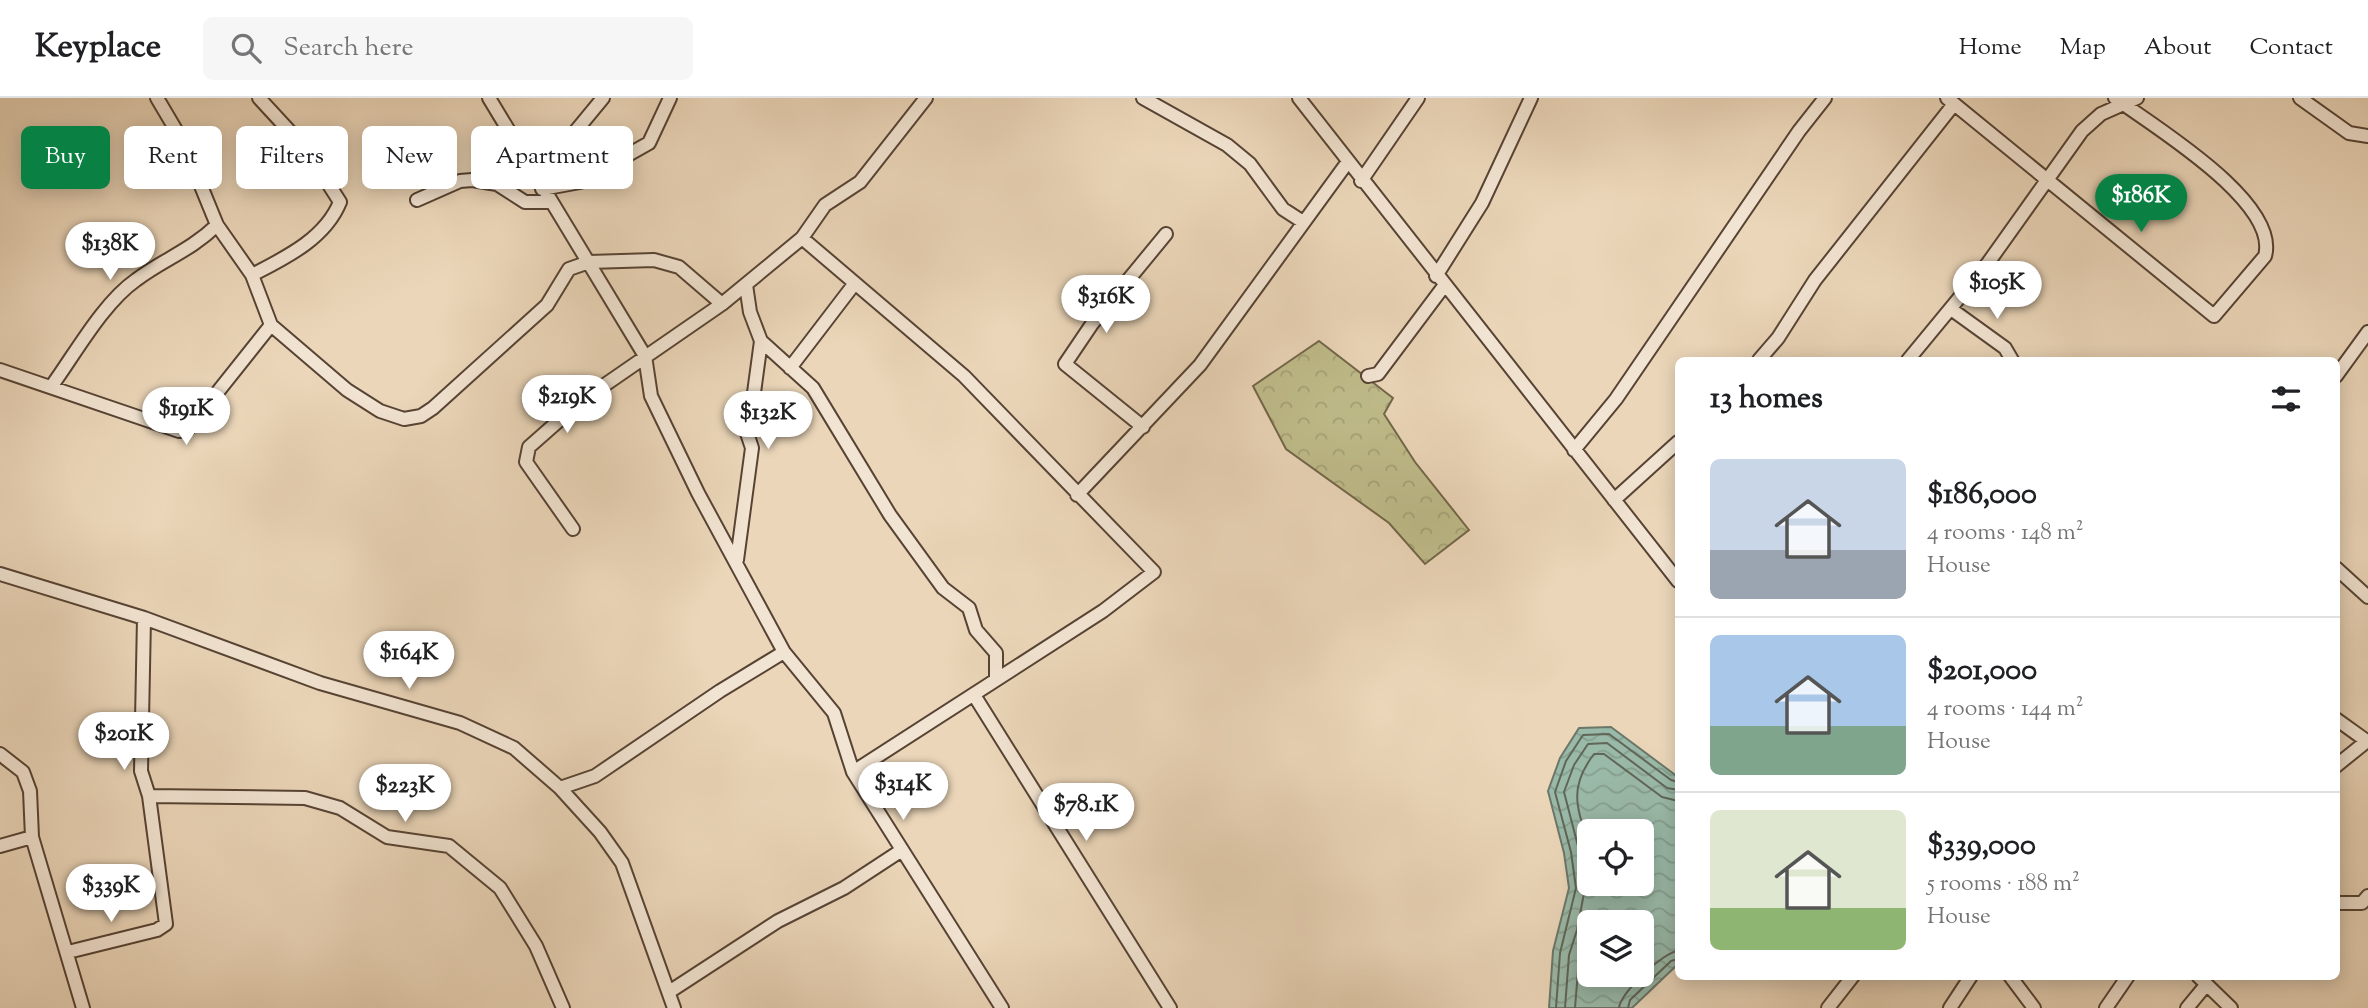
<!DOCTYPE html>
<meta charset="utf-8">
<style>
body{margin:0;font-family:"Sorts Mill Goudy",serif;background:#f6f6f6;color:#202124;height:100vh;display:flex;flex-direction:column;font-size:26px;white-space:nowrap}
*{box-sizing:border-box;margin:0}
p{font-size:23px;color:#757577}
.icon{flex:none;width:38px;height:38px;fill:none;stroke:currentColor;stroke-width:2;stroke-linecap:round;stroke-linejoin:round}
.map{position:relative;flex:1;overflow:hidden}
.details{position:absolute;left:1675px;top:259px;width:665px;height:623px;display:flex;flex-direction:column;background:#fff;border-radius:10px;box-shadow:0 4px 18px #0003}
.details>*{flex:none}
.banner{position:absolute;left:21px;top:28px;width:665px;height:63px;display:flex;gap:14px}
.fabs{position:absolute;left:1577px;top:721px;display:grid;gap:14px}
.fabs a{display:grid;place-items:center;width:77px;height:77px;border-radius:10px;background:#fff;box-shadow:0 4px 18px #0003;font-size:35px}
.price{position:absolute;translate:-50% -60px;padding:0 16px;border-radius:24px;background:#fff;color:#222;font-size:23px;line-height:46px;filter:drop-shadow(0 2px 4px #0008)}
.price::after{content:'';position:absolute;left:50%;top:42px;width:21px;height:16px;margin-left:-10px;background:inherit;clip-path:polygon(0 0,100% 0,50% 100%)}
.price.active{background:#0b8043;color:#fff}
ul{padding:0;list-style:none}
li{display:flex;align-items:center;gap:21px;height:175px;padding:0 35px}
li+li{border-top:2px solid #e0e0e0}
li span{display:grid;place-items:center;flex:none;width:196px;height:140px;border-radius:10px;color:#555}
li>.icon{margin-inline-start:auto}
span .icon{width:84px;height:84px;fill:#fffc;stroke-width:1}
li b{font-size:30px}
h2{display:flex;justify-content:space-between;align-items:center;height:84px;padding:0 35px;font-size:30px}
.tag{padding:0 24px;border-radius:10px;background:#fff;box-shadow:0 4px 18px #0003;font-size:24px;line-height:63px}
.tag.active{background:#0b8043;color:#fff}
header{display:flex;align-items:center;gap:42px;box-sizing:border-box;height:98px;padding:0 35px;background:#fff;border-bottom:2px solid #e0e0e0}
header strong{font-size:33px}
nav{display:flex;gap:38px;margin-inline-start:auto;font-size:24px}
.search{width:490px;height:63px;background:#f6f6f6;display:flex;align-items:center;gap:18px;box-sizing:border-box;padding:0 24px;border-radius:10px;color:#757577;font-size:26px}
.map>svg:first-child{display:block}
.forest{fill:url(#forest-crowns);stroke:#726749;stroke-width:2}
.water{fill:url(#water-waves);stroke:#6c7769;stroke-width:2;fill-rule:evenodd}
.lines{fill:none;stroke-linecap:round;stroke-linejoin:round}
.shore{stroke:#606658;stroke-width:2}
.minor-casing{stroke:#574334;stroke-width:16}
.minor{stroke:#f2e4d2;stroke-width:12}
</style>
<header>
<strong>Keyplace</strong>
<div class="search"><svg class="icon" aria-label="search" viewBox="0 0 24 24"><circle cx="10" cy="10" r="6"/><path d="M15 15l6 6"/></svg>Search here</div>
<nav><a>Home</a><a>Map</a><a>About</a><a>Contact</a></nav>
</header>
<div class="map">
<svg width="2368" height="910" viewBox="0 0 2368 910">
<defs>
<pattern id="forest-crowns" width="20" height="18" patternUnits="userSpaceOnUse" patternTransform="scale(1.75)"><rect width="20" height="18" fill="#bfbc8a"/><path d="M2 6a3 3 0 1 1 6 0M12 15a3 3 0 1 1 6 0" fill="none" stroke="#a4a176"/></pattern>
<pattern id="water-waves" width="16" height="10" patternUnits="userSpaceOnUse" patternTransform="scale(1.75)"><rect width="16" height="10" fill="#9abaa9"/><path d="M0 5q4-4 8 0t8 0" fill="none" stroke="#859f90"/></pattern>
</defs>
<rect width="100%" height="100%" fill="#ebd6b9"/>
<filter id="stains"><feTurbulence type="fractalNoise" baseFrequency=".00286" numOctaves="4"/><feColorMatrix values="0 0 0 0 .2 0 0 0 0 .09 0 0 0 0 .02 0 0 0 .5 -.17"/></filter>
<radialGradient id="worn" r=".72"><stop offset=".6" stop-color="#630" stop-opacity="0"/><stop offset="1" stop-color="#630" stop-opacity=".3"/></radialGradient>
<path class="forest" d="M 1319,243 L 1393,300 L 1384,316 L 1415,364 L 1469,432 L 1425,466 L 1389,425 L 1286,351 L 1253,288 Z"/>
<path class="water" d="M 1611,629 L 1678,679 L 1678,866 L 1632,910 L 1549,910 L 1553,853 L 1569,790 L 1564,755 L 1548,693 L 1560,660 L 1579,630 ZM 1589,733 L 1642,733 L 1642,786 L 1589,786 ZM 1589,824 L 1642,824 L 1642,877 L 1589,877 Z"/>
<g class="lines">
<path class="shore" d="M 1589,747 C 1577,710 1568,690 1594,656 L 1604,656 L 1662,699 L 1678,703
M 1556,910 L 1560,855 L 1576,790 L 1571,754 L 1555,694 L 1566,663 L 1583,637 L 1609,636 L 1671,682 L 1678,684
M 1565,910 L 1569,857 L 1577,832 L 1585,790 L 1579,752 L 1564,694 L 1574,667 L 1588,646 L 1607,645 L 1667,690 L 1678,692
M 1575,910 L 1579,860 L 1589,827
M 1619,910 C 1620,895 1663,854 1678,853
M 1628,910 L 1630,902 L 1671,863 L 1678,861"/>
<g class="minor-casing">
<path id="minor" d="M 157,0 L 183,44 L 217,127 L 252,177 L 271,227 L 347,292 L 380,313 L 404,321 L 421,318 L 433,310 L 547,207 L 569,171 L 589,164 L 654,162 L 679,169 L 722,206
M 489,0 L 645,258 L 651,298 L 698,395 L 784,554 L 834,615 L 853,674 L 1002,910
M 1143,0 L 1227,47 L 1250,66 L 1283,111 L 1303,124
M 1299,0 L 1678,483
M 1947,0 L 2214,218 L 2265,158 C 2280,104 2153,28 2115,0
M 2300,0 L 2349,35 L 2368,38
M 534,77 L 551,63 L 603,0
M 1361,83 L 1418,0
M 542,91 L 580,84 L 649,45 L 670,0
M 417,102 L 460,83 L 472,82 L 497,86 L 525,104 L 550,104
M 802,140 L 964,278 L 1154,474 L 1103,513 L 853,674
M 252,177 C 285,160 325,141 340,104 L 306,51 L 259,0
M 1436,178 L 1482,105 L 1531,0
M 746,187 L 750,214 L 761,243 L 813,290 L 890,417 L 943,490 L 969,510 L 976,532 L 996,555 L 996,581
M 1951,211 L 2005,250 L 2012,262
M 1759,262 L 1778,240 L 1815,182 L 1954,6
M 1908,262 L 1988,165 L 2082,33 L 2101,16 L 2137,0
M 790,270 L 855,185
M 0,272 L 179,333 L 189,330 L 271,227
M 1368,278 L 1378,276 L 1444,188
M 2336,278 L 2368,234
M 51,289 C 75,256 103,205 136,182 C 164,161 190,153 217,127
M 1143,329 L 1065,266 L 1092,226 L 1166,136
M 1574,352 L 1616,301 L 1799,33 L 1825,0
M 1077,397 L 1200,267 L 1347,65
M 1614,402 L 1678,344
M 573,431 L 526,364 L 529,349 L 580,304 L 722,206 L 802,140 L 825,107 L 860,84 L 926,0
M 737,462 L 752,350 L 743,323 L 753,302 L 761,243
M 2336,470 L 2368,499
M 0,476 L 144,520 L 320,585 L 460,625 L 514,650 L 560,690 L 595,678 L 720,593 L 784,554
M 974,597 L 1170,910
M 2336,621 L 2368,644
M 0,656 L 23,674 L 30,693 L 32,739 L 83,910
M 2336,668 L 2367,643
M 560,690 L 600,734 L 622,765 L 674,910
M 149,698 L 305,700 L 340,710 L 387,739 L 449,748 L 500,790 L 536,848 L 563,910
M 0,748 L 32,739
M 2336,805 L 2362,805 L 2368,798
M 68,854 L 157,832 L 166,826 L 149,698 L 141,673 L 144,520
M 2010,878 L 2034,910
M 2198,878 L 2231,910
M 669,894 L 778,823 L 844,790 L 902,752
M 1828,910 L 1853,878
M 1950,910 L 1971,878
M 2106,910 L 2128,878
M 2187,910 L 2206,887"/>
</g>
<use href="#minor" class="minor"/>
</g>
<rect width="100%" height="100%" filter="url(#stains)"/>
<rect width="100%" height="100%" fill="url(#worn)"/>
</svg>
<div class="fabs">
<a><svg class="icon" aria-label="locate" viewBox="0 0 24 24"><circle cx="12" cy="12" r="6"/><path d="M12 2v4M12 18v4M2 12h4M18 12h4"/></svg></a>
<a><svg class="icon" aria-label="layers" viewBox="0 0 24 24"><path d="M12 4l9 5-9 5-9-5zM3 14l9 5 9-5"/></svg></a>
</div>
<b class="price active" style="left:2141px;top:136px">$186K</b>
<b class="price" style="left:110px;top:184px">$138K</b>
<b class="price" style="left:1997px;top:223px">$105K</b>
<b class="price" style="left:1106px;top:237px">$316K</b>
<b class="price" style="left:567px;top:337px">$219K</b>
<b class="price" style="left:186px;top:349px">$191K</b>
<b class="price" style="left:768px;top:353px">$132K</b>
<b class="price" style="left:409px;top:593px">$164K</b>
<b class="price" style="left:124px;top:674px">$201K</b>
<b class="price" style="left:903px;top:724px">$314K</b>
<b class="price" style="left:405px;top:726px">$223K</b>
<b class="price" style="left:1086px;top:745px">$78.1K</b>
<b class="price" style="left:111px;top:826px">$339K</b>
<div class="banner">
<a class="tag active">Buy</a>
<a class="tag">Rent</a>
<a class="tag">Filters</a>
<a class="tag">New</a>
<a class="tag">Apartment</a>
</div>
<section class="details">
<h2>13 homes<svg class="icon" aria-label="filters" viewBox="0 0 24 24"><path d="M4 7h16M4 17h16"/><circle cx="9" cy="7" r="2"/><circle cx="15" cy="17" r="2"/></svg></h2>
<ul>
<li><span style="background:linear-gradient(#c9d6e8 65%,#9aa5b1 0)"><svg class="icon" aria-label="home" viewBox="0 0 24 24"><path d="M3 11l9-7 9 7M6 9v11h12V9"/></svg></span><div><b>$186,000</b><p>4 rooms · 148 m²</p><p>House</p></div></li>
<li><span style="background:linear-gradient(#a9c7e8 65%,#7fa58c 0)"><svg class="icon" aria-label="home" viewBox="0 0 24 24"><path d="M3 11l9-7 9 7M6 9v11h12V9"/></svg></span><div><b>$201,000</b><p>4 rooms · 144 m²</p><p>House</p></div></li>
<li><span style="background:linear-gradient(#dfe7d0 70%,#8fb573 0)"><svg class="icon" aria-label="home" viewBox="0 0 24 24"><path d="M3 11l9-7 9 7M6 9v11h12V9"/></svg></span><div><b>$339,000</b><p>5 rooms · 188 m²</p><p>House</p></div></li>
</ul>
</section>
</div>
